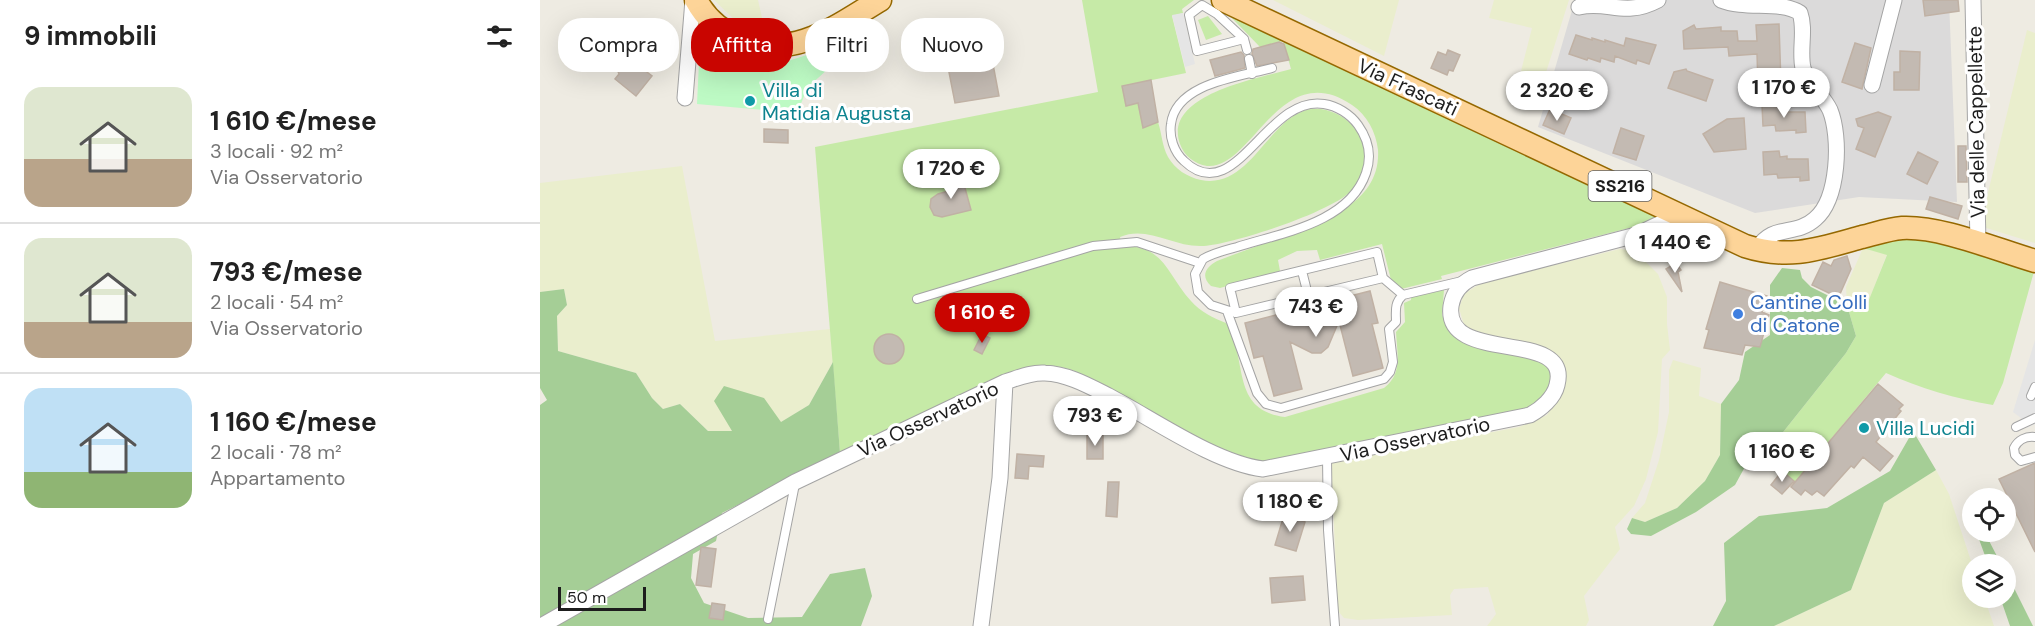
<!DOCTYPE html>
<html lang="it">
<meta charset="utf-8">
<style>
body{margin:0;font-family:"DM Sans",sans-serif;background:#f6f6f6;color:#222;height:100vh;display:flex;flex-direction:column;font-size:22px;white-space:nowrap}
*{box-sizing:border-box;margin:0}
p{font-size:20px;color:#767676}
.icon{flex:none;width:33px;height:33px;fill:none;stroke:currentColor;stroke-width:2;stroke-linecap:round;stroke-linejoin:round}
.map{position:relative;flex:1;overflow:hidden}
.panel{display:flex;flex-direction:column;background:#fff;width:540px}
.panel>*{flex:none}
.banner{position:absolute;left:18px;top:18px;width:570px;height:54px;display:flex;gap:12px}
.fabs{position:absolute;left:1422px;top:488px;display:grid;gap:12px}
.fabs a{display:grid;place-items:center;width:54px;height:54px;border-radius:50%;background:#fff;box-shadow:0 6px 24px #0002;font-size:30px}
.scale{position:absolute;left:18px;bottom:15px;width:88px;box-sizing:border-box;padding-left:6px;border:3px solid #1d1d1d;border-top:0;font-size:16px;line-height:21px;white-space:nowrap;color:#1d1d1d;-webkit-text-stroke:4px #fff;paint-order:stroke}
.price{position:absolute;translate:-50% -51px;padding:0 14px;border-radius:21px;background:#fff;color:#222;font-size:20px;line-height:39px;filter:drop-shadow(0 2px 3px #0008)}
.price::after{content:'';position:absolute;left:50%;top:36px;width:18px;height:14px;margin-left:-9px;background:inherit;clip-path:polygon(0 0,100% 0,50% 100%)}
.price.active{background:#c90500;color:#fff}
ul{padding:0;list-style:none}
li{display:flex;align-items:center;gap:18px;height:150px;padding:0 24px}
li+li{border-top:2px solid #e0e0e0}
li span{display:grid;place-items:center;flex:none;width:168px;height:120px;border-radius:18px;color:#555}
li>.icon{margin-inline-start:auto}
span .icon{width:72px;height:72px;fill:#fffc;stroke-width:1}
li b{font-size:26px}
h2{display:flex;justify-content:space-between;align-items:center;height:72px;padding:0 24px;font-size:26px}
.tag{padding:0 21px;border-radius:24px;background:#fff;box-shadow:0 6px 24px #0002;font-size:21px;line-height:54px}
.tag.active{background:#c90500;color:#fff}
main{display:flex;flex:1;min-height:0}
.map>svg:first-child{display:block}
.residential{fill:#dbdada}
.farmland{fill:#eaeecd}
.grass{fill:#c6eaa7}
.forest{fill:#a5ce96}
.park{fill:#bdfac4}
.parking{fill:#e5e5e5}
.building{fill:#c3bab2;stroke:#c0b1a4;stroke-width:1.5}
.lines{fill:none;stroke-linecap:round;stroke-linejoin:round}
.service-casing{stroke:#a4a4a4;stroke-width:10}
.minor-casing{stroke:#a4a4a4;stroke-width:17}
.primary-casing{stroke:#956800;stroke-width:25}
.service{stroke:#fff;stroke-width:8}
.minor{stroke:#fff;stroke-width:15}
.primary{stroke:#fdd498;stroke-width:22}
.culture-dot{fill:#0f9aa8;stroke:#fff;stroke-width:2}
.shop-dot{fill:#3f7fe0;stroke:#fff;stroke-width:2}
.labels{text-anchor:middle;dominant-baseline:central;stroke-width:6;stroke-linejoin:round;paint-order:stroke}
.shield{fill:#fff;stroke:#616161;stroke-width:1.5}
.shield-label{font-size:18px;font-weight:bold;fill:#1d1d1d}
.street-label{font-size:20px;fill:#1d1d1d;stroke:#fff}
.culture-label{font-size:20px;fill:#0d838f;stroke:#fff;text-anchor:start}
.shop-label{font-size:20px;fill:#366cbe;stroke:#fff;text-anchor:start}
</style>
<main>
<section class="panel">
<h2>9 immobili<svg class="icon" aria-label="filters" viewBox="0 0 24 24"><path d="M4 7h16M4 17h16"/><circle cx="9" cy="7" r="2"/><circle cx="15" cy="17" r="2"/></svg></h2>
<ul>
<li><span style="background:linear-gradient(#dfe7d0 60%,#b9a48a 0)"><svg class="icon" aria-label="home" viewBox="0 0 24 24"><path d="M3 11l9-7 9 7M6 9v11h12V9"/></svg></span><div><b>1 610 €/mese</b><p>3 locali · 92 m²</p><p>Via Osservatorio</p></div></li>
<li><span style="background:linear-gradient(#dfe7d0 70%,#b9a48a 0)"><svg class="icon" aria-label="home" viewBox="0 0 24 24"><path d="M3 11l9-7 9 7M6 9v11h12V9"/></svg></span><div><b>793 €/mese</b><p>2 locali · 54 m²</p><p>Via Osservatorio</p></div></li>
<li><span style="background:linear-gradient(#bfe0f5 70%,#8fb573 0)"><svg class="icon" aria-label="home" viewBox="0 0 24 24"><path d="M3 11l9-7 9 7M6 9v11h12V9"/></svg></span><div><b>1 160 €/mese</b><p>2 locali · 78 m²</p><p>Appartamento</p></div></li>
</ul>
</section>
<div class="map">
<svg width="1495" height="626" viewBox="0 0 1495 626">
<rect width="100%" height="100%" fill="#eeebe2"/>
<path class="residential" d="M 1035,0 L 1409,0 L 1417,202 L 1319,197 L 1215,213 L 998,127 Z"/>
<path class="farmland" d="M 174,0 L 218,0 L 224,27 L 219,33 L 202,27 Z
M 733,0 L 859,0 L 844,56 Z
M 954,0 L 1029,0 L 1001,88 L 980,75 L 992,28 L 949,18 Z
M 1487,30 L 1495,33 L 1495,243 L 1440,226 Z
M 142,166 L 175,341 L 290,329 L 293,362 L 269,405 L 240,423 L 192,431 L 168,431 L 140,404 L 123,409 L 112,398 L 96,373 L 18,351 L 17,316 L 27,305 L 24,289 L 0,292 L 0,183 Z
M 1323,248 L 1347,254 L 1324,313 L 1307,305 L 1306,287 Z
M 1080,249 L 1095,251 L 1118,274 L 1127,297 L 1127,324 L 1130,350 L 1122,359 L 1118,432 L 1106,479 L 1094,506 L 1075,527 L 1080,549 L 1044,596 L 1049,620 L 1046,626 L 947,626 L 956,614 L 948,587 L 914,589 L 910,595 L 912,615 L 818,620 L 804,618 L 798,611 L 791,463 L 979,427 L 1007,415 L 1024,388 L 1026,372 L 1017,356 L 997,345 L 936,332 L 924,325 L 919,308 L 924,294 L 941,283 Z
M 1133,360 L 1161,368 L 1159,396 L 1181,404 L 1180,455 L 1165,481 L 1137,508 L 1105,522 L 1092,518 L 1105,503 L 1119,460 L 1129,412 L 1129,370 Z
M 1396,470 L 1409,494 L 1432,564 L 1432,597 L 1444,597 L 1454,626 L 1234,626 L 1311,590 L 1344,503 Z"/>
<path class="grass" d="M 542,0 L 654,0 L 642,9 L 643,13 L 632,16 L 646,73 L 583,86 L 586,105 L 598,103 L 603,128 L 618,122 C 622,134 622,146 628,157 C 635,169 647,177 661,180 C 720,192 735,84 797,114 C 812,121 823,136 825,153 C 826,167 821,181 811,191 C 791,212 694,244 664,246 C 634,248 608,225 580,237 L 582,246 C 625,245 627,275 651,301 C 661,312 673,318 686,323 C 709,358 689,410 745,417 L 844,388 C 863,374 857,353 856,332 L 865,322 L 864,303 L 871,300 L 871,297 L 904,290 L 902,315 L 908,329 L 919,339 L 1009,363 L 1012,388 L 993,407 L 725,461 L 716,461 L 682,451 L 537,372 C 515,363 494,363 471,372 L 300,453 L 275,147 L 558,92 Z
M 688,14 L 1118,212 L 1109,223 L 901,276 L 902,279 L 861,289 L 851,280 L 842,244 L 780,260 L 777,250 L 757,251 L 738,260 L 740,271 L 680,288 L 671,286 C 660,276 666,267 677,261 C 700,252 723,244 745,235 C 784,220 841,203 838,150 C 836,132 827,115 812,105 C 740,56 712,170 667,166 C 655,164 644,156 640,144 C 622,94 720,78 751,69 L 743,41 L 720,47 Z
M 668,16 L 682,34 L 666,40 L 658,20 Z
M 1367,237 L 1394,240 L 1495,268 L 1463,383 L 1453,405 C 1416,399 1380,388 1346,373 L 1255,482 L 1224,456 L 1306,353 L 1316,336 L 1307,305 L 1324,312 L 1347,255 L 1323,248 Z"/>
<path class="forest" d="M 1242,268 L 1260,270 L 1262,278 L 1271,287 L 1307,305 L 1316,336 L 1306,353 L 1224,456 L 1212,454 L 1195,485 L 1156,512 L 1111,536 L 1091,534 L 1087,529 L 1092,518 L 1105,522 L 1137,508 L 1165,481 L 1180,455 L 1181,404 L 1199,380 L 1205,352 L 1230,335 L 1230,285 Z
M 24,289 L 27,305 L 17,316 L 18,351 L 96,373 L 112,398 L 123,409 L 140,404 L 168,431 L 192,431 L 174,401 L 184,386 L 224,398 L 241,422 L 269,405 L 293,362 L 300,453 L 182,513 L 176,541 L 153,554 L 151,578 L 164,603 L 208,618 L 262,617 L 290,574 L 325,568 L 332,596 L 321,626 L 0,626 L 0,405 L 7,400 L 0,388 L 0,292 Z
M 1373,431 L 1396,470 L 1344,503 L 1311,590 L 1234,626 L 1173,626 L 1186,601 L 1184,543 L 1219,516 L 1287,508 L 1350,471 Z
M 1436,531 L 1444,531 L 1461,564 L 1448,564 Z
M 1466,572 L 1493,626 L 1470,626 L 1460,597 L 1466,597 Z"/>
<path class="park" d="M 160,41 L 196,60 L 221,64 L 245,62 L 279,51 L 298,54 L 298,60 L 268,87 L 257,113 L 157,104 Z"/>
<path class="parking" d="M 643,13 L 655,64 L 645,67 L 632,15 Z
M 1495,340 L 1495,424 L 1487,428 L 1481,418 L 1473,412 Z"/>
<path class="building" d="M 1383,0 L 1418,0 L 1419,11 L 1385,16 Z
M 1239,24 L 1241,84 L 1218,85 L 1217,54 L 1189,56 L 1188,47 L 1144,49 L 1143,31 L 1154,25 L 1156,29 L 1181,27 L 1181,31 L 1197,31 L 1198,41 L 1217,41 L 1216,25 Z
M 1036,35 L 1052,40 L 1052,38 L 1065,42 L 1065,40 L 1084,46 L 1086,38 L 1116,45 L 1109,64 L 1097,60 L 1096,64 L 1075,56 L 1074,62 L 1061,58 L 1060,62 L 1048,58 L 1047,60 L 1029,54 Z
M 739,42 L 744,44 L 749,60 L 717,66 L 712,54 L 713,49 Z
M 1315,43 L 1331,48 L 1322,89 L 1302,82 Z
M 90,50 L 95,63 L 112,76 L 96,96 L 75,79 L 79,74 L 72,56 Z
M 908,50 L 920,55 L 913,71 L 909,70 L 907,75 L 891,68 L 898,52 L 906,55 Z
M 1360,51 L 1380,52 L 1379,90 L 1354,90 L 1354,72 L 1360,72 Z
M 701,52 L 704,55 L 705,68 L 675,76 L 670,60 Z
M 452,59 L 459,96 L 415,103 L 408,67 Z
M 1146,69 L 1147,71 L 1173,80 L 1166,101 L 1128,88 L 1134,72 Z
M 611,80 L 618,122 L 603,128 L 598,103 L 586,106 L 582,86 Z
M 1238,104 L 1239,109 L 1245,109 L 1246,112 L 1265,112 L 1266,132 L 1256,133 L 1256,130 L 1236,131 L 1235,125 L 1223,126 L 1222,105 Z
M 1010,109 L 1031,118 L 1024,134 L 1003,125 Z
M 1338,112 L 1351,117 L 1335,157 L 1316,149 L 1324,128 L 1318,126 L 1316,119 Z
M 1204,118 L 1206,149 L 1174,152 L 1163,134 L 1187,119 Z
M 1081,128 L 1104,136 L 1096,160 L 1073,153 Z
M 224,129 L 248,130 L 248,143 L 224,142 Z
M 1418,146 L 1426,146 L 1427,182 L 1418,182 Z
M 1239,151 L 1240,157 L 1247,156 L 1247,159 L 1268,159 L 1269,180 L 1260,181 L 1260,177 L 1238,178 L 1237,174 L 1224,175 L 1223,152 Z
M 1378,152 L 1398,162 L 1387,184 L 1367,174 Z
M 422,177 L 431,210 L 402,217 L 394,215 L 390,207 L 391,199 L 398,194 L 412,190 L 409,180 Z
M 1390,197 L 1422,206 L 1418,219 L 1386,209 Z
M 1307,256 L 1311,269 L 1300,294 L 1296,292 L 1295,296 L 1272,285 L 1283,262 L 1291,266 L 1294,260 Z
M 1136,263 L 1141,270 L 1138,272 L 1142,292 L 1126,269 Z
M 1180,282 L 1227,296 L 1222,312 L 1229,315 L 1220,347 L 1205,345 L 1202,355 L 1164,348 L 1169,330 L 1166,329 Z
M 830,291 L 838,323 L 832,324 L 843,368 L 813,376 L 799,321 L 788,347 L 781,353 L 772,353 L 750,342 L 762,389 L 734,396 L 723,356 L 714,358 L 705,323 Z
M 442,334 L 450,338 L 442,354 L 434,350 Z
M334 349a15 15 0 1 1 30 0a15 15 0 1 1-30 0Z
M 1338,384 L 1363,405 L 1359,409 L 1361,411 L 1336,442 L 1353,456 L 1340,471 L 1323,457 L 1314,468 L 1311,466 L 1284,496 L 1277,491 L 1272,495 L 1265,490 L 1261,495 L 1251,487 Z
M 547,435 L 563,435 L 563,459 L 547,459 Z
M 477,454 L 504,456 L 503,467 L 489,466 L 488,479 L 475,478 Z
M 1495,463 L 1495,552 L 1459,479 Z
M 1242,471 L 1254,481 L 1242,494 L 1231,485 Z
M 568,482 L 579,482 L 577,517 L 566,516 Z
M 744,515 L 765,522 L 756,551 L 735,545 Z
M 161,547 L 176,549 L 171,587 L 156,585 Z
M 763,576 L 765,600 L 732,603 L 730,578 Z
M 172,603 L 185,605 L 183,620 L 169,618 Z"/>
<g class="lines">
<g class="service-casing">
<path id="service" d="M 662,5 L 677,14 L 704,39 L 657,51 L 649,15 Z
M 704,39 L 707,50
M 709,59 L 712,74
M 732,68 C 699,77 636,83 631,124 C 629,137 634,152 644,161 C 695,210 727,94 784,104 C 797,106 810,114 818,125 C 828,139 832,156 826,173 C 809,223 741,233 697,247 C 686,250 673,253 663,259 L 655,274 L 658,292 L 671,305 L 696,313 L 843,278
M 762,271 L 768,295
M 377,299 L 553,246 L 597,242 L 660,263
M 687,311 L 717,393 L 726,404 L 741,408 L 844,379 L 850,372 L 853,362 L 849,329 L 856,322 C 856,311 854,303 863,295 L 922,281
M 696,313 L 690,288 L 837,252 L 843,278 L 863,295
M 1491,396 L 1495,387
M 1476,427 L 1495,418
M 1495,437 C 1486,436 1478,440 1474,448 L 1475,455 L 1481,461 L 1495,457
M 787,458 L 788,530 L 795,626
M 228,619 L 255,484"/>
</g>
<g class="minor-casing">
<path id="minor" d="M 1181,0 C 1206,10 1240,0 1260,13 C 1266,30 1259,50 1263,68 C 1268,85 1283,95 1290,110 C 1301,137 1299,199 1275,219 C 1255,237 1233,223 1217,249
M 1433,0 L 1438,244
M 1039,7 C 1068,0 1084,18 1118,0
M 1332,85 L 1354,0
M 145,98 L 153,0
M 1,626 L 255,482 L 465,382 C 478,378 491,372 505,373 C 528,374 549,386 569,396 C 613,419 675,463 723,469 L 990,415 C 1001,409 1014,398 1017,385 C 1032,327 903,366 911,306 C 913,293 920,284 932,278 L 1096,235 L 1140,214
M 441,626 L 460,478 L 465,382"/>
</g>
<g class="primary-casing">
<path id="primary" d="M 156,0 C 166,19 180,31 200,39 C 254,60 295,27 340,0
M 683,0 L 1205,246 C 1249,260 1279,249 1322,237 C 1335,234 1348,229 1362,228 C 1401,226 1457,250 1495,261"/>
</g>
<use href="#service" class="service"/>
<use href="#minor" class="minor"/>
<use href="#primary" class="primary"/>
</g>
<g class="culture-dot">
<circle cx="210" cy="101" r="6"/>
<circle cx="1324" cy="428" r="6"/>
</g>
<circle class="shop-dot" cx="1198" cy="314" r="6"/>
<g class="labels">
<rect class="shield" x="1048.5" y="171" width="63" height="30" rx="4.5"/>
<g class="shield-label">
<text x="1080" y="186">SS216</text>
</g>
<g class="street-label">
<text transform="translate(868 87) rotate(25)">Via Frascati</text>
<text transform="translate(1436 122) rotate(-91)">Via delle Cappellette</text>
<text transform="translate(388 419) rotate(-25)">Via Osservatorio</text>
<text transform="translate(875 439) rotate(-12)">Via Osservatorio</text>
</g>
<g class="culture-label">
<text x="222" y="90">Villa di<tspan x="222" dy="23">Matidia Augusta</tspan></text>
<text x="1336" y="428">Villa Lucidi</text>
</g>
<g class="shop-label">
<text x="1210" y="302">Cantine Colli<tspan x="1210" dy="23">di Catone</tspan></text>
</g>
</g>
</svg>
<div class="fabs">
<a><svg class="icon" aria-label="locate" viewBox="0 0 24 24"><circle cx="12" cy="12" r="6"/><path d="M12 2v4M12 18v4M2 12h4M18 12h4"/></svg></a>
<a><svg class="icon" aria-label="layers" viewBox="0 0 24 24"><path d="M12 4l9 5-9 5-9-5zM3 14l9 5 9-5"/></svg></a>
</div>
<div class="scale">50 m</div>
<b class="price" style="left:1244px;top:119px">1 170 €</b>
<b class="price" style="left:1017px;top:122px">2 320 €</b>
<b class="price" style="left:411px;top:200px">1 720 €</b>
<b class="price" style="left:1135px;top:274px">1 440 €</b>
<b class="price" style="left:776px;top:338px">743 €</b>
<b class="price active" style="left:442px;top:344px">1 610 €</b>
<b class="price" style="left:555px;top:447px">793 €</b>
<b class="price" style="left:1242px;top:483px">1 160 €</b>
<b class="price" style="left:750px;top:533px">1 180 €</b>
<div class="banner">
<a class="tag">Compra</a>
<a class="tag active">Affitta</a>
<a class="tag">Filtri</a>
<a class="tag">Nuovo</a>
</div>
</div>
</main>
